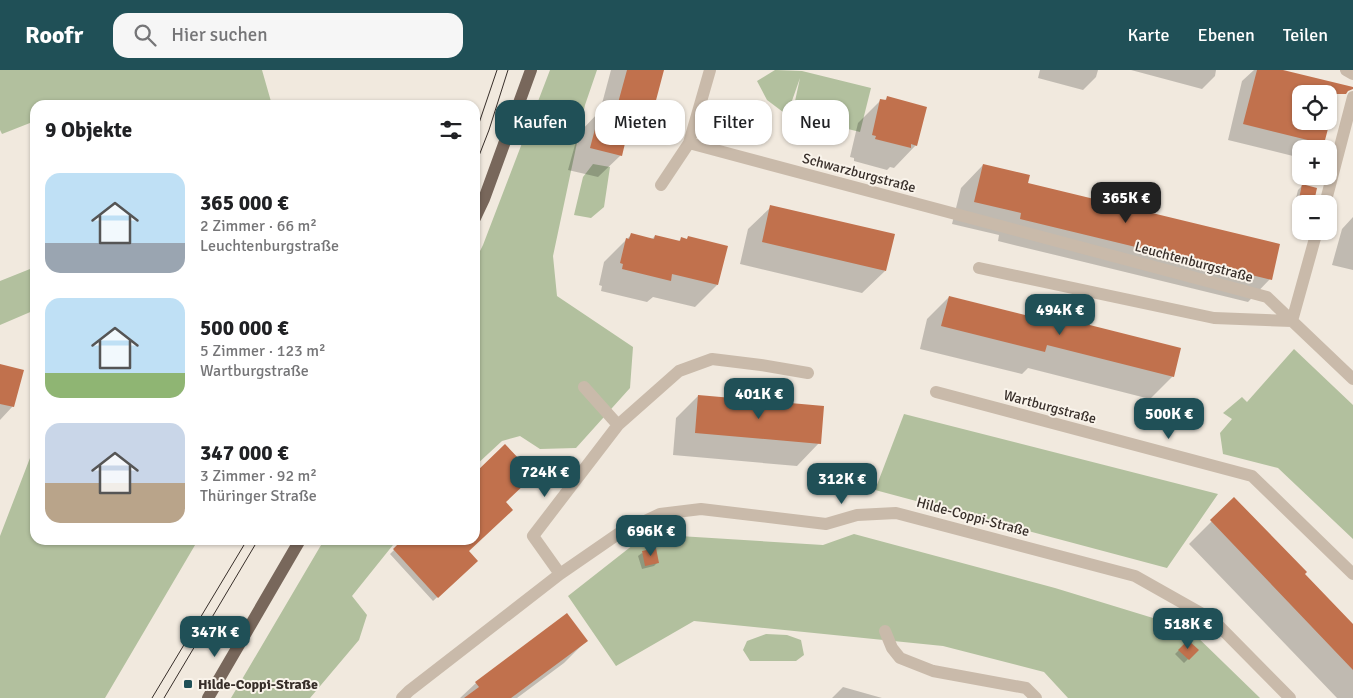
<!DOCTYPE html>
<html lang="de">
<meta charset="utf-8">
<style>
body{margin:0;font-family:Signika,sans-serif;background:#f6f6f6;color:#202124;height:100vh;display:flex;flex-direction:column;font-size:19px;white-space:nowrap}
*{box-sizing:border-box;margin:0}
p{font-size:16px;color:#757577}
.icon{flex:none;width:28px;height:28px;fill:none;stroke:currentColor;stroke-width:2;stroke-linecap:round;stroke-linejoin:round}
.map{position:relative;flex:1;overflow:hidden}
.sheet{position:absolute;left:30px;top:30px;width:450px;height:445px;display:flex;flex-direction:column;background:#fff;border-radius:15px;box-shadow:0 1px 4px #0004}
.sheet>*{flex:none}
.top-card{position:absolute;left:495px;top:30px;width:475px;height:45px;display:flex;gap:10px}
.fabs{position:absolute;left:1292px;top:15px;display:grid;gap:10px}
.fabs a{display:grid;place-items:center;width:45px;height:45px;border-radius:10px;background:#fff;box-shadow:0 1px 4px #0004;font-size:25px}
.price{position:absolute;translate:-50% -42px;padding:0 11px;border-radius:10px;background:#205057;color:#fff;font-size:16px;line-height:32px;filter:drop-shadow(0 1px 2px #0008)}
.price::after{content:'';position:absolute;left:50%;top:30px;width:15px;height:11px;margin-left:-8px;background:inherit;clip-path:polygon(0 0,100% 0,50% 100%)}
.price.on{background:#222;color:#fff}
ul{padding:0;list-style:none}
li{display:flex;align-items:center;gap:15px;height:125px;padding:0 15px}
li span{display:grid;place-items:center;flex:none;width:140px;height:100px;border-radius:15px;color:#555}
li>.icon{margin-inline-start:auto}
span .icon{width:60px;height:60px;fill:#fffc;stroke-width:1}
li b{font-size:21px}
h2{display:flex;justify-content:space-between;align-items:center;height:60px;padding:0 15px;font-size:21px}
.pill{padding:0 18px;border-radius:15px;background:#fff;box-shadow:0 1px 4px #0004;font-size:18px;line-height:45px}
.pill.on{background:#205057;color:#fff}
header{display:flex;align-items:center;gap:30px;box-sizing:border-box;height:70px;padding:0 25px;background:#205057;color:#fff}
header strong{font-size:24px}
nav{display:flex;gap:28px;margin-inline-start:auto;font-size:18px}
.search{width:350px;height:45px;background:#f6f6f6;display:flex;align-items:center;gap:12px;box-sizing:border-box;padding:0 18px;border-radius:15px;color:#757577;font-size:19px}
.map>svg:first-child{display:block}
.green{fill:#b2c09e}
.shadow{fill:#0003;fill-rule:evenodd}
.building{fill:#c1714d}
.lines{fill:none;stroke-linecap:round;stroke-linejoin:round}
.minor{stroke:#c9baaa;stroke-width:12}
.major{stroke:#78675b;stroke-width:12}
.tram{stroke:#372e29;stroke-width:1}
.poi-dot{fill:#205057;stroke:#f9f3ea;stroke-width:2}
.labels{text-anchor:middle;dominant-baseline:central;stroke-width:4;stroke-linejoin:round;paint-order:stroke}
.street-label{font-size:14px;fill:#372e29;stroke:#f9f3ea}
.poi-label{font-size:14px;font-weight:bold;fill:#372e29;stroke:#f9f3ea;text-anchor:start}
</style>
<header>
<strong>Roofr</strong>
<div class="search"><svg class="icon" aria-label="search" viewBox="0 0 24 24"><circle cx="10" cy="10" r="6"/><path d="M15 15l6 6"/></svg>Hier suchen</div>
<nav><a>Karte</a><a>Ebenen</a><a>Teilen</a></nav>
</header>
<div class="map">
<svg width="1353" height="628" viewBox="0 0 1353 628">
<rect width="100%" height="100%" fill="#f1e9de"/>
<path class="green" d="M 0,0 L 262,0 L 272,35 L 83,35 L 82,32 L 75,35 L 35,35 L 35,51 L 2,64 L 0,60 Z
M 550,0 L 597,0 L 585,35 L 553,186 L 557,226 L 633,277 L 630,318 L 576,378 L 540,379 L 520,366 L 502,371 L 475,396 L 475,191 L 483,175 Z
M 775,0 L 802,1 L 871,18 L 860,62 L 792,45 L 800,8 L 787,45 L 767,30 L 757,11 Z
M 593,94 L 610,97 L 604,137 L 591,148 L 574,145 L 583,107 Z
M 35,197 L 35,240 L 0,255 L 0,211 Z
M 1294,279 L 1353,335 L 1353,469 L 1278,398 L 1223,384 L 1220,363 L 1232,349 L 1223,343 L 1242,327 L 1247,332 Z
M 904,344 L 1218,424 L 1167,498 L 875,420 Z
M 35,375 L 35,470 L 198,470 L 105,628 L 0,628 L 0,466 Z
M 647,464 L 823,475 L 854,464 L 1055,518 L 1189,559 L 1260,628 L 1068,628 L 1044,602 L 943,576 L 694,551 L 616,596 L 568,526 Z
M 324,470 L 397,470 L 352,526 L 367,545 L 359,570 L 310,628 L 231,628 Z
M 766,564 L 787,565 L 801,570 L 804,585 L 796,591 L 750,591 L 743,580 L 747,571 Z"/>
<path class="shadow" d="M 611,0 L 663,0 L 649,52 L 627,75 L 624,74 L 621,85 L 598,107 L 568,100 L 578,64 L 600,41 Z
M 1040,0 L 1098,0 L 1096,7 L 1083,20 L 1038,8 Z
M 1131,0 L 1216,0 L 1215,6 L 1202,19 Z
M 1254,0 L 1278,0 L 1338,15 L 1323,74 L 1318,79 L 1301,79 L 1301,88 L 1228,70 L 1242,11 ZM 1301,24 L 1329,24 L 1329,51 L 1301,51 Z
M 887,28 L 916,75 L 894,98 L 890,97 L 887,100 L 854,91 L 854,88 L 850,87 L 858,53 L 881,30 L 884,31 Z
M 983,95 L 1027,114 L 1270,209 L 1248,232 L 998,171 L 999,165 L 952,154 L 961,118 Z
M 1302,116 L 1312,132 L 1310,134 L 1295,132 L 1298,120 Z
M 771,137 L 885,201 L 862,223 L 740,194 L 748,159 Z
M 1353,147 L 1353,200 L 1332,195 L 1342,159 Z
M 631,165 L 652,169 L 655,166 L 678,172 L 682,168 L 686,170 L 688,168 L 717,215 L 695,237 L 653,227 L 647,232 L 601,221 L 602,216 L 599,215 L 604,192 Z
M 949,227 L 1050,252 L 1055,247 L 1173,306 L 1150,329 L 1028,298 L 1022,304 L 920,279 L 927,249 Z
M 0,296 L 13,336 L 0,350 Z
M 698,326 L 819,373 L 797,396 L 673,385 L 676,348 Z
M 512,397 L 504,432 L 467,481 L 476,491 L 433,531 L 390,484 L 404,470 L 475,470 L 475,404 Z
M 1234,429 L 1353,556 L 1353,628 L 1337,628 L 1189,474 Z
M 642,483 L 658,492 L 654,496 L 642,499 L 638,486 Z
M 586,571 L 564,593 L 517,628 L 460,628 L 476,613 Z
M 1188,571 L 1197,580 L 1184,593 L 1175,584 Z
M 843,617 L 882,628 L 832,628 Z"/>
<path class="building" d="M 627,0 L 664,0 L 650,53 L 631,48 L 622,86 L 590,78 L 600,40 L 615,44 Z
M 1257,0 L 1283,0 L 1353,17 L 1353,19 L 1348,21 L 1346,24 L 1301,24 L 1301,51 L 1330,51 L 1324,74 L 1243,54 Z
M 887,26 L 927,37 L 917,76 L 911,74 L 911,78 L 875,69 L 876,66 L 872,65 L 880,29 L 886,30 Z
M 983,94 L 1030,105 L 1028,113 L 1280,174 L 1272,210 L 1020,149 L 1021,143 L 974,132 Z
M 1302,114 L 1317,118 L 1314,132 L 1299,129 Z
M 770,135 L 895,164 L 886,201 L 762,172 Z
M 631,163 L 654,169 L 655,165 L 680,171 L 681,167 L 687,169 L 688,166 L 728,176 L 718,215 L 672,204 L 671,211 L 622,199 L 623,194 L 620,193 L 626,168 L 629,169 Z
M 949,226 L 1053,252 L 1054,246 L 1181,278 L 1174,307 L 1047,275 L 1045,282 L 941,256 Z
M 0,294 L 24,300 L 14,337 L 0,334 Z
M 698,325 L 824,336 L 821,374 L 695,363 Z
M 505,374 L 520,390 L 513,397 L 527,412 L 506,432 L 513,440 L 469,481 L 478,491 L 438,528 L 393,479 L 402,470 L 475,470 L 475,403 Z
M 1234,427 L 1307,502 L 1305,504 L 1353,554 L 1353,600 L 1210,450 Z
M 656,478 L 659,493 L 645,496 L 642,481 Z
M 567,543 L 588,571 L 511,628 L 464,628 L 479,617 L 475,612 Z
M 1188,570 L 1199,580 L 1189,590 L 1178,580 Z"/>
<g class="lines">
<path class="minor" d="M 1346,0 L 1353,4
M 689,73 L 1267,227 L 1353,309
M 661,115 L 689,73 L 710,0
M 1325,134 L 1353,27
M 979,198 L 1214,248 L 1292,251 L 1317,161
M 584,317 L 618,355
M 936,322 L 1252,406 L 1353,504
M 560,504 L 533,466 L 618,355 L 679,301 L 712,289 L 761,295 L 808,303
M 885,561 L 892,578 L 900,588 L 933,601 L 1026,618 L 1036,628
M 402,628 L 409,621 L 560,504 L 618,464 L 660,444 L 701,439 L 826,454 L 857,445 L 896,443 L 1135,506 L 1213,550 L 1290,628"/>
<path class="major" d="M 475,148 L 484,129 L 531,0
M 208,628 L 300,470"/>
<path class="tram" d="M 475,65 L 497,0
M 475,96 L 489,60 L 508,0
M 152,628 L 247,470
M 164,628 L 258,470"/>
</g>
<rect class="poi-dot" x="183" y="609" width="10" height="10" rx="2.5"/>
<g class="labels">
<g class="street-label">
<text transform="translate(859 103) rotate(15)">Schwarzburgstraße</text>
<text transform="translate(1194 192) rotate(15)">Leuchtenburgstraße</text>
<text transform="translate(1050 337) rotate(15)">Wartburgstraße</text>
<text transform="translate(973 447) rotate(15)">Hilde-Coppi-Straße</text>
</g>
<g class="poi-label">
<text x="198" y="614">Hilde-Coppi-Straße</text>
</g>
</g>
</svg>
<div class="fabs">
<a><svg class="icon" aria-label="locate" viewBox="0 0 24 24"><circle cx="12" cy="12" r="6"/><path d="M12 2v4M12 18v4M2 12h4M18 12h4"/></svg></a>
<a>+</a>
<a>−</a>
</div>
<b class="price on" style="left:1126px;top:154px">365K €</b>
<b class="price" style="left:1060px;top:266px">494K €</b>
<b class="price" style="left:759px;top:350px">401K €</b>
<b class="price" style="left:1169px;top:370px">500K €</b>
<b class="price" style="left:545px;top:428px">724K €</b>
<b class="price" style="left:842px;top:435px">312K €</b>
<b class="price" style="left:651px;top:487px">696K €</b>
<b class="price" style="left:1188px;top:580px">518K €</b>
<b class="price" style="left:215px;top:588px">347K €</b>
<div class="top-card">
<a class="pill on">Kaufen</a>
<a class="pill">Mieten</a>
<a class="pill">Filter</a>
<a class="pill">Neu</a>
</div>
<section class="sheet">
<h2>9 Objekte<svg class="icon" aria-label="filters" viewBox="0 0 24 24"><path d="M4 7h16M4 17h16"/><circle cx="9" cy="7" r="2"/><circle cx="15" cy="17" r="2"/></svg></h2>
<ul>
<li><span style="background:linear-gradient(#bfe0f5 70%,#9aa5b1 0)"><svg class="icon" aria-label="home" viewBox="0 0 24 24"><path d="M3 11l9-7 9 7M6 9v11h12V9"/></svg></span><div><b>365 000 €</b><p>2 Zimmer · 66 m²</p><p>Leuchtenburgstraße</p></div></li>
<li><span style="background:linear-gradient(#bfe0f5 75%,#8fb573 0)"><svg class="icon" aria-label="home" viewBox="0 0 24 24"><path d="M3 11l9-7 9 7M6 9v11h12V9"/></svg></span><div><b>500 000 €</b><p>5 Zimmer · 123 m²</p><p>Wartburgstraße</p></div></li>
<li><span style="background:linear-gradient(#c9d6e8 60%,#b9a48a 0)"><svg class="icon" aria-label="home" viewBox="0 0 24 24"><path d="M3 11l9-7 9 7M6 9v11h12V9"/></svg></span><div><b>347 000 €</b><p>3 Zimmer · 92 m²</p><p>Thüringer Straße</p></div></li>
</ul>
</section>
</div>
